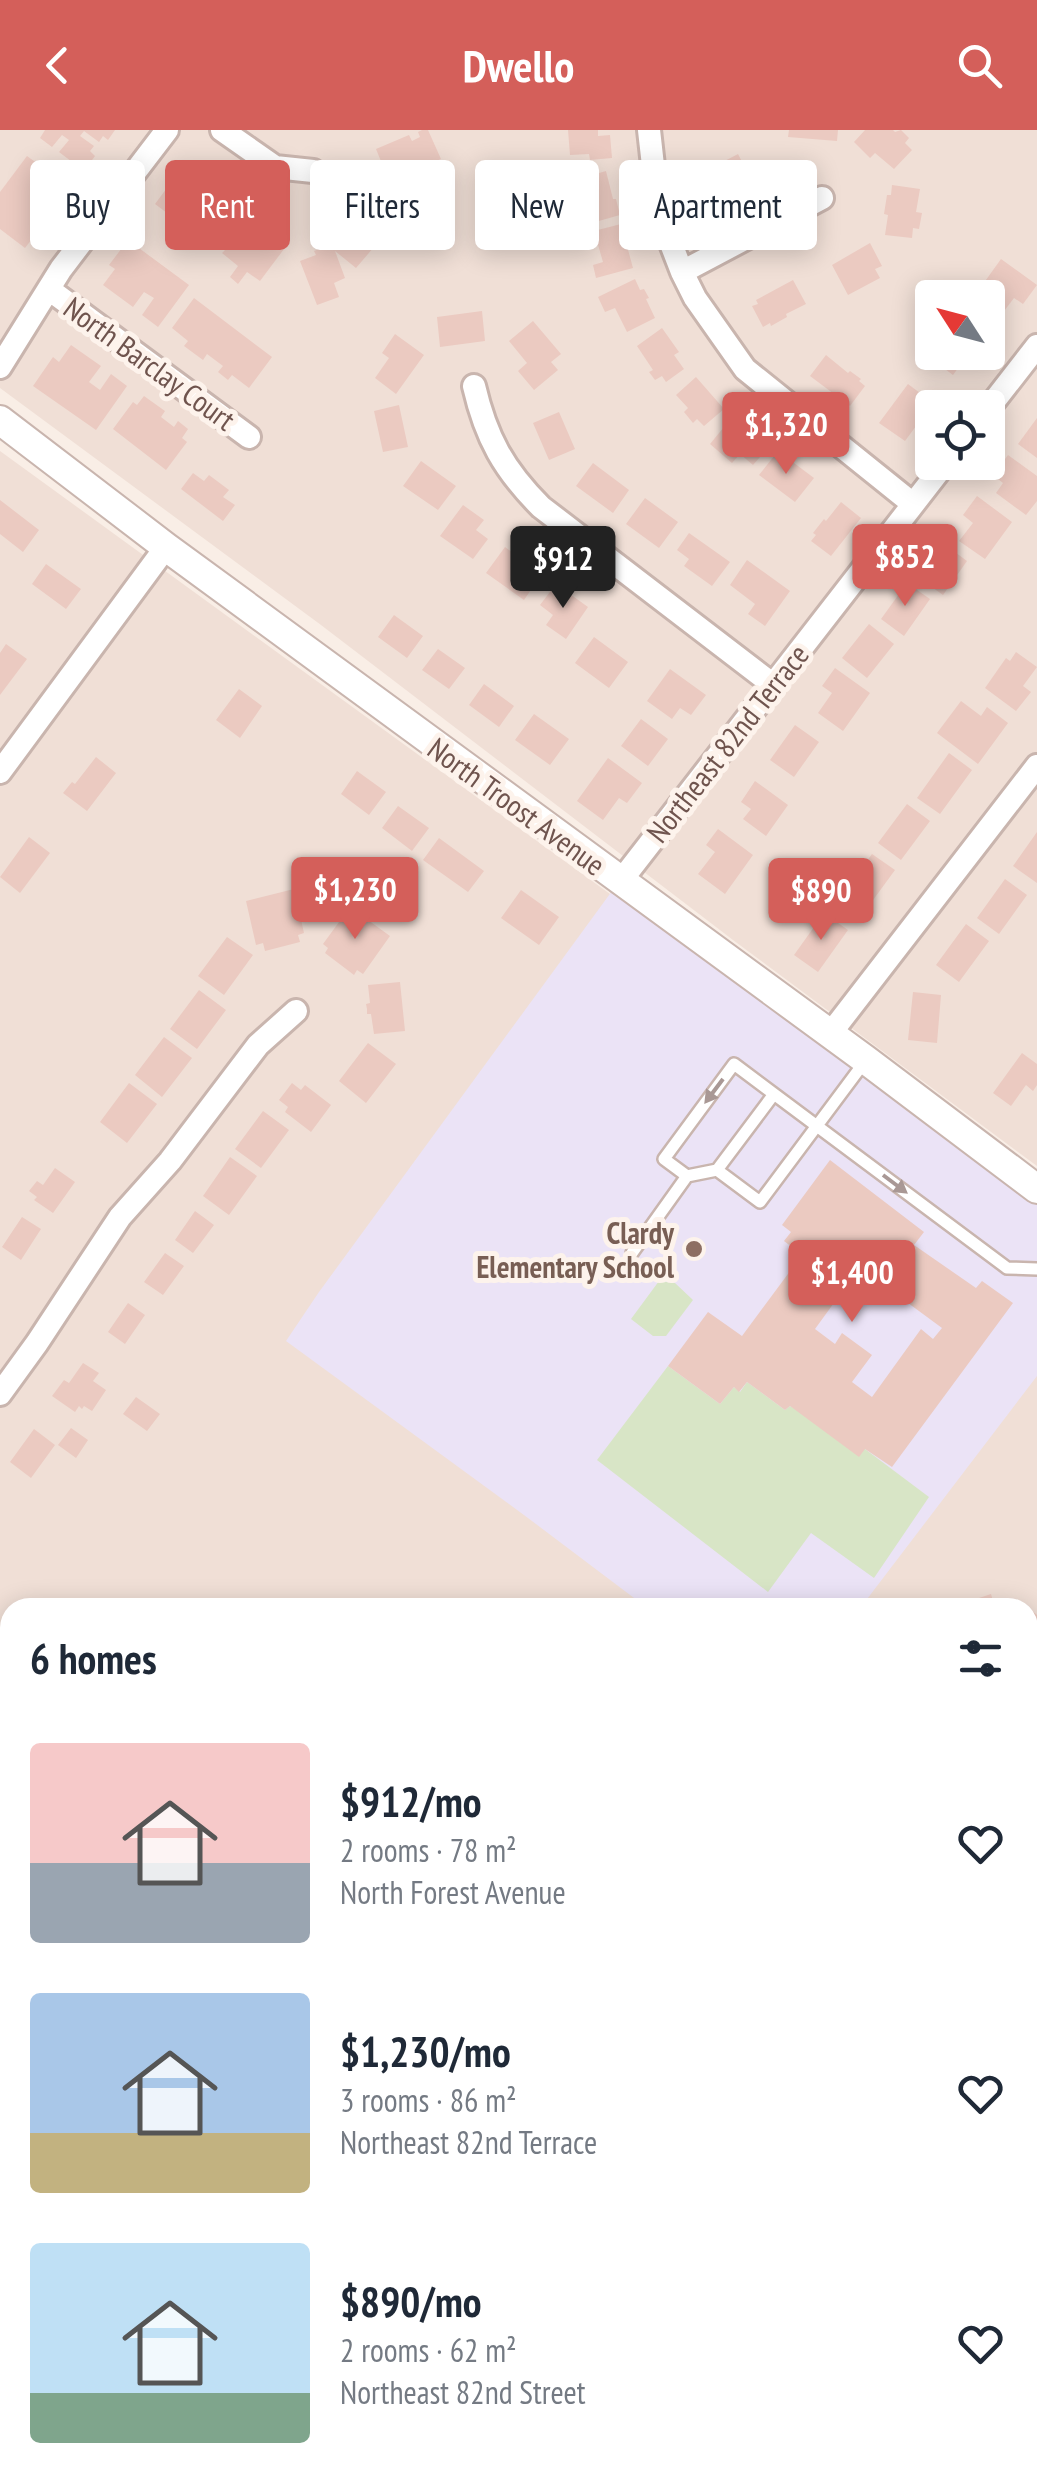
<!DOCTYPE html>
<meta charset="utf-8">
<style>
body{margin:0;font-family:"PT Sans Narrow",sans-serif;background:#f6f6f7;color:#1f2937;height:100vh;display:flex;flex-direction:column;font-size:38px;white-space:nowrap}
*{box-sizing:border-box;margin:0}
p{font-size:32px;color:#747a83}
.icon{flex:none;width:55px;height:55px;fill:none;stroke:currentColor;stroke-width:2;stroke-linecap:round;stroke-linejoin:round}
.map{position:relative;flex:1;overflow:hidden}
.details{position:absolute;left:0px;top:1468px;width:1038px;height:892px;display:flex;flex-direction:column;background:#fff;border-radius:30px 30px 0 0;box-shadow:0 5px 25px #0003}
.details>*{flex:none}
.banner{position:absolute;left:30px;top:30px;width:978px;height:90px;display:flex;gap:20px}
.needle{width:65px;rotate:306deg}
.tools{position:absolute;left:915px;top:150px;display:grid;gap:20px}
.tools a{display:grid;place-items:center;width:90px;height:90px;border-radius:10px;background:#fff;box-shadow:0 5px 25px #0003;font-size:50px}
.price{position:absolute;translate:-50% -85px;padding:0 22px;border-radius:10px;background:#d45f5a;color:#fff;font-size:32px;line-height:65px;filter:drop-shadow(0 2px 5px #0008)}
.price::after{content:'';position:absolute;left:50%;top:60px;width:30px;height:22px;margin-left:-15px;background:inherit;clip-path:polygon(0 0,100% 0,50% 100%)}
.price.selected{background:#222;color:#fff}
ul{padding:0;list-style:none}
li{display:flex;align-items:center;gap:30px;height:250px;padding:0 30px}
li span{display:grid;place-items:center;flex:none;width:280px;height:200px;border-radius:10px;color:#555}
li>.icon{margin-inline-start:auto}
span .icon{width:120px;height:120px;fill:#fffc;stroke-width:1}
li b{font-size:42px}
h2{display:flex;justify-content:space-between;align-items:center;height:120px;padding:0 30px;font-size:42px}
.chip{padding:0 35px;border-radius:10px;background:#fff;box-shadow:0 5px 25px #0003;font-size:35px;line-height:90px}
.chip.selected{background:#d45f5a;color:#fff}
header{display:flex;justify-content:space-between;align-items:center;height:130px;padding:0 30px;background:#d45f5a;color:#fff;font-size:45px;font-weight:800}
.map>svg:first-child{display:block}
.residential{fill:#f0dfd6;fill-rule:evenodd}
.education{fill:#ebe3f6}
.green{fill:#d8e5c6}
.building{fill:#ebcac1;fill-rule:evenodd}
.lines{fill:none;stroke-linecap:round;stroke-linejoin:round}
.service-casing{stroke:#c9b5ae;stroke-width:16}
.minor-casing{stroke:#c9b5ae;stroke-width:28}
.tertiary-casing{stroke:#c9b5ae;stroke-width:32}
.service{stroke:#fff;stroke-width:11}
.minor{stroke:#fff;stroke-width:22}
.tertiary{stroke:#fff;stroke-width:28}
.oneway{fill:#a99895}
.education-dot{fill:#8d6e63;stroke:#fdf3ec;stroke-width:4}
.labels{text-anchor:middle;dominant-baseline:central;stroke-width:10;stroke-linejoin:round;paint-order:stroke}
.street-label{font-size:30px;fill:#6f544e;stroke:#fdf3ec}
.education-label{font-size:30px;font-weight:bold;fill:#785e54;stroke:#fdf3ec;text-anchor:end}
</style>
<header><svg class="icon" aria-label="back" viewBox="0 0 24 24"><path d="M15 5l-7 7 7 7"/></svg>Dwello<svg class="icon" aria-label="search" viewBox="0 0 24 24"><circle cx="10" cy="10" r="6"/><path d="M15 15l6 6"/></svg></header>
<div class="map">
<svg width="1037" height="2358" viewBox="0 0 1037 2358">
<rect width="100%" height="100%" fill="#f9eee6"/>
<path class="residential" d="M 0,0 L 1037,0 L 1037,1036 L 733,810 L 321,495 L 0,258 ZM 932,168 L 988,168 L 988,222 L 932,222 ZM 932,278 L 988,278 L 988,332 L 932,332 Z
M 0,321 L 1037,1074 L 1037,2358 L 0,2358 ZM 10,1478 L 1028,1478 L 1028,2350 L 10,2350 Z"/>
<path class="education" d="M 612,761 L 1037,1075 L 1037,1246 L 861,1477 L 646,1477 L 528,1388 L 286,1211 L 319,1162 Z"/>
<path class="green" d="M 659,1151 L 675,1153 L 693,1170 L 666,1206 L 653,1206 L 631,1189 Z
M 668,1236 L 720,1274 L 734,1257 L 740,1262 L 747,1252 L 785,1280 L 790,1276 L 865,1319 L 929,1367 L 874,1448 L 811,1403 L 768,1462 L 597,1330 Z"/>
<path class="building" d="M 45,0 L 115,0 L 108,10 L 103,6 L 99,12 L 84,1 L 80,6 L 94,16 L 90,21 L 95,26 L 84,41 L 59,22 L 69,10 L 62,5 L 52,17 L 40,8 Z
M 422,0 L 428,0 L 441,29 L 396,48 L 419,66 L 405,83 L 412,88 L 401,101 L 375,80 L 389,62 L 382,56 L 386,51 L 389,51 L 376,19 L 409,5 L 412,11 L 420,7 L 418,2 Z
M 568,0 L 598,0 L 598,6 L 610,5 L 612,28 L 590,30 L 589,24 L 570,25 Z
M 789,0 L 838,0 L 837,11 L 788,7 Z
M 865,0 L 893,0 L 895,2 L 901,0 L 909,8 L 905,13 L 912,20 L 894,39 L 875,23 L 870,28 L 854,12 Z
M 738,24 L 758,63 L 740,73 L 734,60 L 712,72 L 698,45 Z
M 27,26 L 71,58 L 25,118 L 0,99 L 0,62 Z
M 201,35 L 219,48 L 215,53 L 230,64 L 221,75 L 225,78 L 206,104 L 194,95 L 191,98 L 185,93 L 183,95 L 155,74 L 175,47 L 194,61 L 196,58 L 188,53 Z
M 606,41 L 613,69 L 616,69 L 620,85 L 581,96 L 578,83 L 584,81 L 581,68 L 586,67 L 581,48 Z
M 892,55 L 920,59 L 916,82 L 922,83 L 919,99 L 913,98 L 912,108 L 885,105 L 888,85 L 884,84 L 887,65 L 891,65 Z
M 245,68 L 287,103 L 278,115 L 284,119 L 260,151 L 247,142 L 238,154 L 230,147 L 238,136 L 222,123 L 225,120 L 213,111 Z
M 621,94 L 633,138 L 596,148 L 593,135 L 603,132 L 594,101 Z
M 363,96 L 380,110 L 356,138 L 335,121 L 345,148 L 334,153 L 339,167 L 317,175 L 300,131 L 316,125 L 314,121 L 332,114 L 339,106 L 347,113 Z
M 128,110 L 189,155 L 158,197 L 142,185 L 154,168 L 144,162 L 133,177 L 103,155 L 115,139 L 109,135 Z
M 870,113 L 882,136 L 875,139 L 880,148 L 848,165 L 832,135 Z
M 1001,129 L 1037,155 L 1023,174 L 1014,168 L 998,189 L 988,182 L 988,168 L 973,168 Z
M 635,149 L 640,160 L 644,159 L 649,168 L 646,169 L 655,188 L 627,202 L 615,178 L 605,182 L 598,167 Z
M 793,150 L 806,174 L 786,184 L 787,187 L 771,196 L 770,193 L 763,197 L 752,176 L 758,174 L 756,170 Z
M 194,168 L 272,227 L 249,258 L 232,245 L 228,250 L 218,242 L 223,236 L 207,224 L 203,230 L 184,216 L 188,211 L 172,198 Z
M 482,181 L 485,211 L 440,217 L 437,187 Z
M 533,191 L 561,224 L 551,232 L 558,240 L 534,260 L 518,241 L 527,233 L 509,211 Z
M 662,198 L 679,222 L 674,225 L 684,239 L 666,252 L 662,246 L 655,250 L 649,242 L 653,240 L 637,216 Z
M 395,204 L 424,225 L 396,264 L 375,248 L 389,228 L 382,223 Z
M 71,215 L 101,236 L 89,252 L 100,260 L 111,244 L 127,256 L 96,300 L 33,256 L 53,227 L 59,232 Z
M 934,222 L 970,222 L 953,245 L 930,228 Z
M 826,225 L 848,243 L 850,241 L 861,249 L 859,251 L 865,256 L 850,276 L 810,246 Z
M 696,247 L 724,279 L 704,296 L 697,289 L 693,293 L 684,282 L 688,278 L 676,265 Z
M 908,254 L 940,278 L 932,278 L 932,295 L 929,299 L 919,292 L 905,311 L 879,293 Z
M 144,266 L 165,281 L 161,287 L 174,297 L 178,291 L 188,299 L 182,308 L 187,312 L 166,340 L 113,299 L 133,272 L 137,275 Z
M 399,275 L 408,317 L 383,322 L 374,281 Z
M 559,282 L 575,319 L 549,330 L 533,293 Z
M 733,286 L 756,305 L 754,308 L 767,319 L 753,335 L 740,324 L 732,333 L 710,314 Z
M 1037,288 L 1037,328 L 1018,314 Z
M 778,321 L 814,348 L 795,372 L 759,345 Z
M 1008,325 L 1037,346 L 1037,371 L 1026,385 L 996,363 L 1003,353 L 993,345 Z
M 421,331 L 456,356 L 438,380 L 403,356 Z
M 593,333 L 629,360 L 613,383 L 576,356 Z
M 193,343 L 204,351 L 209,345 L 229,360 L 223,367 L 235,375 L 223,391 L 181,359 Z
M 977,366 L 1012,392 L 985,429 L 959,411 L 973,393 L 963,385 Z
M 645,368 L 678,392 L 659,418 L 626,394 Z
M 0,370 L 39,400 L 23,422 L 0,404 Z
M 841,372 L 861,388 L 831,426 L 811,411 L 816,405 L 813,403 L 824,389 L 826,391 Z
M 463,375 L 484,390 L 476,400 L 488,409 L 473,429 L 440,406 Z
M 689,403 L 730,432 L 712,456 L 684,436 L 689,429 L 677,420 Z
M 940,411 L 967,431 L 943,465 L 915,445 Z
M 505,417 L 542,444 L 524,470 L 486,443 Z
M 747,430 L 790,461 L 765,496 L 748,484 L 755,474 L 730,455 Z
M 46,434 L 81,459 L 66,479 L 32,454 Z
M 907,453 L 930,469 L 904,506 L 881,489 Z
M 556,454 L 588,477 L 566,509 L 546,495 L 553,485 L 540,475 Z
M 394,485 L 423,506 L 407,528 L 378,507 Z
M 869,494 L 894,514 L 867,548 L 842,528 Z
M 594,507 L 628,532 L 609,558 L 575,533 Z
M 6,514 L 27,529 L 0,565 L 0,523 Z
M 438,519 L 465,538 L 449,559 L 422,540 Z
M 1016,522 L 1037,537 L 1023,556 L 1031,562 L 1016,581 L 985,558 L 1006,528 L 1010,531 Z
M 835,538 L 870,563 L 843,601 L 818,583 L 832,563 L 822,556 Z
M 670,539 L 706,565 L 691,585 L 680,578 L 672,589 L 647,571 Z
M 484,554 L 514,576 L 499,597 L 469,575 Z
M 239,559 L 262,576 L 240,608 L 216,590 Z
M 961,571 L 981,586 L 987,577 L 1008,593 L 978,634 L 937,603 Z
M 534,584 L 569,609 L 550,635 L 515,610 Z
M 641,589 L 668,609 L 648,636 L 621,616 Z
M 795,595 L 819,612 L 794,647 L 770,630 Z
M 949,623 L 972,640 L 940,684 L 917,668 Z
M 96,627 L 116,643 L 87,681 L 63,663 L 72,652 L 75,654 Z
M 608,628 L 642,653 L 627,673 L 619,668 L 603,690 L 577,671 Z
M 357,641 L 386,662 L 369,685 L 341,664 Z
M 755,651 L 788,675 L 766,706 L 743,689 L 751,679 L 741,672 Z
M 907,674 L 930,691 L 901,730 L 878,713 Z
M 398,676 L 429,698 L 412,721 L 382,698 Z
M 718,699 L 753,725 L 725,764 L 698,744 L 715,722 L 706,715 Z
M 1037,702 L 1037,753 L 1013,736 Z
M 29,707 L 50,723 L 20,763 L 0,747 Z
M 439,708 L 484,741 L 468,762 L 423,730 Z
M 872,724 L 895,740 L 865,781 L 842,765 Z
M 1005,749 L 1027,765 L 999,804 L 977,788 Z
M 294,759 L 304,803 L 298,805 L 300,812 L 265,821 L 263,813 L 256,815 L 246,771 Z
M 521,760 L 559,787 L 539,815 L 501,788 Z
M 350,777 L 390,806 L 363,844 L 357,840 L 354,845 L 325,823 L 328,818 L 323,814 Z
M 824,783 L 848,800 L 818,842 L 794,825 Z
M 966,794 L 989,811 L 959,852 L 936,835 Z
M 227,807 L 253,825 L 224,865 L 198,846 Z
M 400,852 L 405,901 L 374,904 L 371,884 L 367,884 L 367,879 L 366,874 L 370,873 L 368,855 Z
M 199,860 L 226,880 L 197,919 L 170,899 Z
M 913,862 L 941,865 L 937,913 L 908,910 Z
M 164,907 L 192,928 L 162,967 L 135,945 Z
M 368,913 L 396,934 L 366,973 L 339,951 Z
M 1022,923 L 1037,934 L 1037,955 L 1033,961 L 1026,955 L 1011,976 L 993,963 Z
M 129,953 L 157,974 L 127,1013 L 100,992 Z
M 292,953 L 301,960 L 305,955 L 331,975 L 311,1002 L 285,982 L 288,977 L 279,970 Z
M 263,981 L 289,1000 L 261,1038 L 235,1019 Z
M 230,1027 L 257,1046 L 229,1085 L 203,1066 Z
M 830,1030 L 924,1102 L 914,1115 L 976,1158 L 982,1151 L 1013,1173 L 892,1337 L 865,1319 L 859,1327 L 790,1276 L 785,1280 L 747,1252 L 739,1262 L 734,1257 L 720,1274 L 668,1236 L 708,1182 L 742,1206 L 802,1125 L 784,1111 L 791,1102 L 782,1095 ZM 851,1131 L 942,1198 L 933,1209 L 921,1199 L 872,1267 L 852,1252 L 872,1225 L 842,1203 L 835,1214 L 815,1199 L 847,1155 L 838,1148 Z
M 55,1038 L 75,1052 L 53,1083 L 34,1070 L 37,1067 L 29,1061 L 37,1051 L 43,1055 Z
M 195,1081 L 214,1095 L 193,1123 L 175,1110 Z
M 22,1087 L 41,1099 L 21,1130 L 2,1117 Z
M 165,1123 L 184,1136 L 163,1165 L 144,1152 Z
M 128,1173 L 145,1185 L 125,1214 L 108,1202 Z
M 83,1233 L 99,1243 L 93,1251 L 106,1260 L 92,1281 L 84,1276 L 82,1279 L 79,1276 L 75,1282 L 52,1266 L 64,1250 L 69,1253 Z
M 136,1267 L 160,1284 L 147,1301 L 123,1284 Z
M 71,1298 L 88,1310 L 76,1328 L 58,1315 Z
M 34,1299 L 55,1315 L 31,1348 L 10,1332 Z
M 991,1464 L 995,1478 L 966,1478 L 964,1473 Z
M 1028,1477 L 1037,1485 L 1037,1525 L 1028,1517 Z
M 1032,1840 L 1037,1843 L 1037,1890 L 1028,1887 L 1028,1851 Z
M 1037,2078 L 1037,2125 L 1028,2118 L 1028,2097 L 1031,2092 L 1028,2090 Z
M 10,2228 L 10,2267 L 2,2278 L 0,2277 L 0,2242 Z"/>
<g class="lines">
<g class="service-casing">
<path id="service" d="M 866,930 L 760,1072 L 717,1040 L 774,964 L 1007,1138 L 1037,1139
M 717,1040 L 687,1046 L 664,1029 L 734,934 L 774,964
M 632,1123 L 687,1046
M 1028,2348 L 1034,2342 L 1037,2335
M 1016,2358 L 1025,2350"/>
</g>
<g class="minor-casing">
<path id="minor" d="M 222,0 L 275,37 L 313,41
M 649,0 L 658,80 L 682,142 L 695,168 L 745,239 L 913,374
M 682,142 L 822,68
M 50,160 L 249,307
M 0,237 L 61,139 L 167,0
M 474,256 C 486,308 504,340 541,377 L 772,554
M 988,279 L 1037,216
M 0,642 L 166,417
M 620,752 L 946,332
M 830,904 L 1037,636
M 0,1264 L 37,1213 L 120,1087 L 170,1031 L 258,915 L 296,881
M 1028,1611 L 1037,1610
M 1028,2016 L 1037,2001
M 0,2321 L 10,2324
M 131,2350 L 168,2358
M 6,2358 L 13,2350
M 443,2358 L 446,2350
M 775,2358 L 781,2350"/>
</g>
<g class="tertiary-casing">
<path id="tertiary" d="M 0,290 L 166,417 L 866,930 L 1037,1059"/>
</g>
<use href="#service" class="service"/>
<use href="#minor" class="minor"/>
<use href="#tertiary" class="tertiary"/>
</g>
<defs><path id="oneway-solid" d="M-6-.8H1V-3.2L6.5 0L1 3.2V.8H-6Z" transform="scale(2.5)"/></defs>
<g class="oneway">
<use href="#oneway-solid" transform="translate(714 961) rotate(127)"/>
<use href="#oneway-solid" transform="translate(895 1054) rotate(37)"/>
</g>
<circle class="education-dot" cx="694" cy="1119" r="10"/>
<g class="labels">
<g class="street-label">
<text transform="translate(150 233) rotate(36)">North Barclay Court</text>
<text transform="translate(727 613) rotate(-52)">Northeast 82nd Terrace</text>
<text transform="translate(517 676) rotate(36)">North Troost Avenue</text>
</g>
<g class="education-label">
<text x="674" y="1102">Clardy<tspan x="674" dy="34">Elementary School</tspan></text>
</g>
</g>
</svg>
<div class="tools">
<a><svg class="needle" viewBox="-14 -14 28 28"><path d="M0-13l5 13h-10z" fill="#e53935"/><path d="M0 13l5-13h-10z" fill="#747a83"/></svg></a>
<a><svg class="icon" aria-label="locate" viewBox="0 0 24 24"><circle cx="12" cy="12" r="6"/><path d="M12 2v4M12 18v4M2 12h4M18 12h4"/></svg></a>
</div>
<b class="price" style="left:786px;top:347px">$1,320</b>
<b class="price" style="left:905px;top:479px">$852</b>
<b class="price selected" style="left:563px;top:481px">$912</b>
<b class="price" style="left:355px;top:812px">$1,230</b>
<b class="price" style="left:821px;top:813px">$890</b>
<b class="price" style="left:852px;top:1195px">$1,400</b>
<div class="banner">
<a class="chip">Buy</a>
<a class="chip selected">Rent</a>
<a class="chip">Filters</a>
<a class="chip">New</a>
<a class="chip">Apartment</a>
</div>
<section class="details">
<h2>6 homes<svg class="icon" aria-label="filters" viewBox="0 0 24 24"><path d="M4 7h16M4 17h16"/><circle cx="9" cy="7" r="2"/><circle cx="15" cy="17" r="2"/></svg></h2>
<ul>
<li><span style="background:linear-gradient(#f6c9c9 60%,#9aa5b1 0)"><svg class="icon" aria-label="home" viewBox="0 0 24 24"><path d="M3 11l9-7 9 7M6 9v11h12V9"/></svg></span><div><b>$912/mo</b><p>2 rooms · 78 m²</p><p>North Forest Avenue</p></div><svg class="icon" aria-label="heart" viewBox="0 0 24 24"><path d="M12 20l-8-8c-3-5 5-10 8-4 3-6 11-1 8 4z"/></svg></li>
<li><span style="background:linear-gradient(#a9c7e8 70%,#c2b280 0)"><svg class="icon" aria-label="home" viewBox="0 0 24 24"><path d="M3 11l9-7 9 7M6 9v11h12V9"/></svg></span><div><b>$1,230/mo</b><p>3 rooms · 86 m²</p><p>Northeast 82nd Terrace</p></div><svg class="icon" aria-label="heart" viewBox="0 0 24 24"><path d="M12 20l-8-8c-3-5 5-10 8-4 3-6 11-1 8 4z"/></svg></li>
<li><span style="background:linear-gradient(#bfe0f5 75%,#7fa58c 0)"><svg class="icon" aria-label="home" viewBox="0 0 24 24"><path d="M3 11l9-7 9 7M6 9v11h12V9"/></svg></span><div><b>$890/mo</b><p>2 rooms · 62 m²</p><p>Northeast 82nd Street</p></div><svg class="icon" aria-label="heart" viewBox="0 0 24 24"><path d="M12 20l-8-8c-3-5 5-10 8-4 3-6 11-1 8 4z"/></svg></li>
</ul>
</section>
</div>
